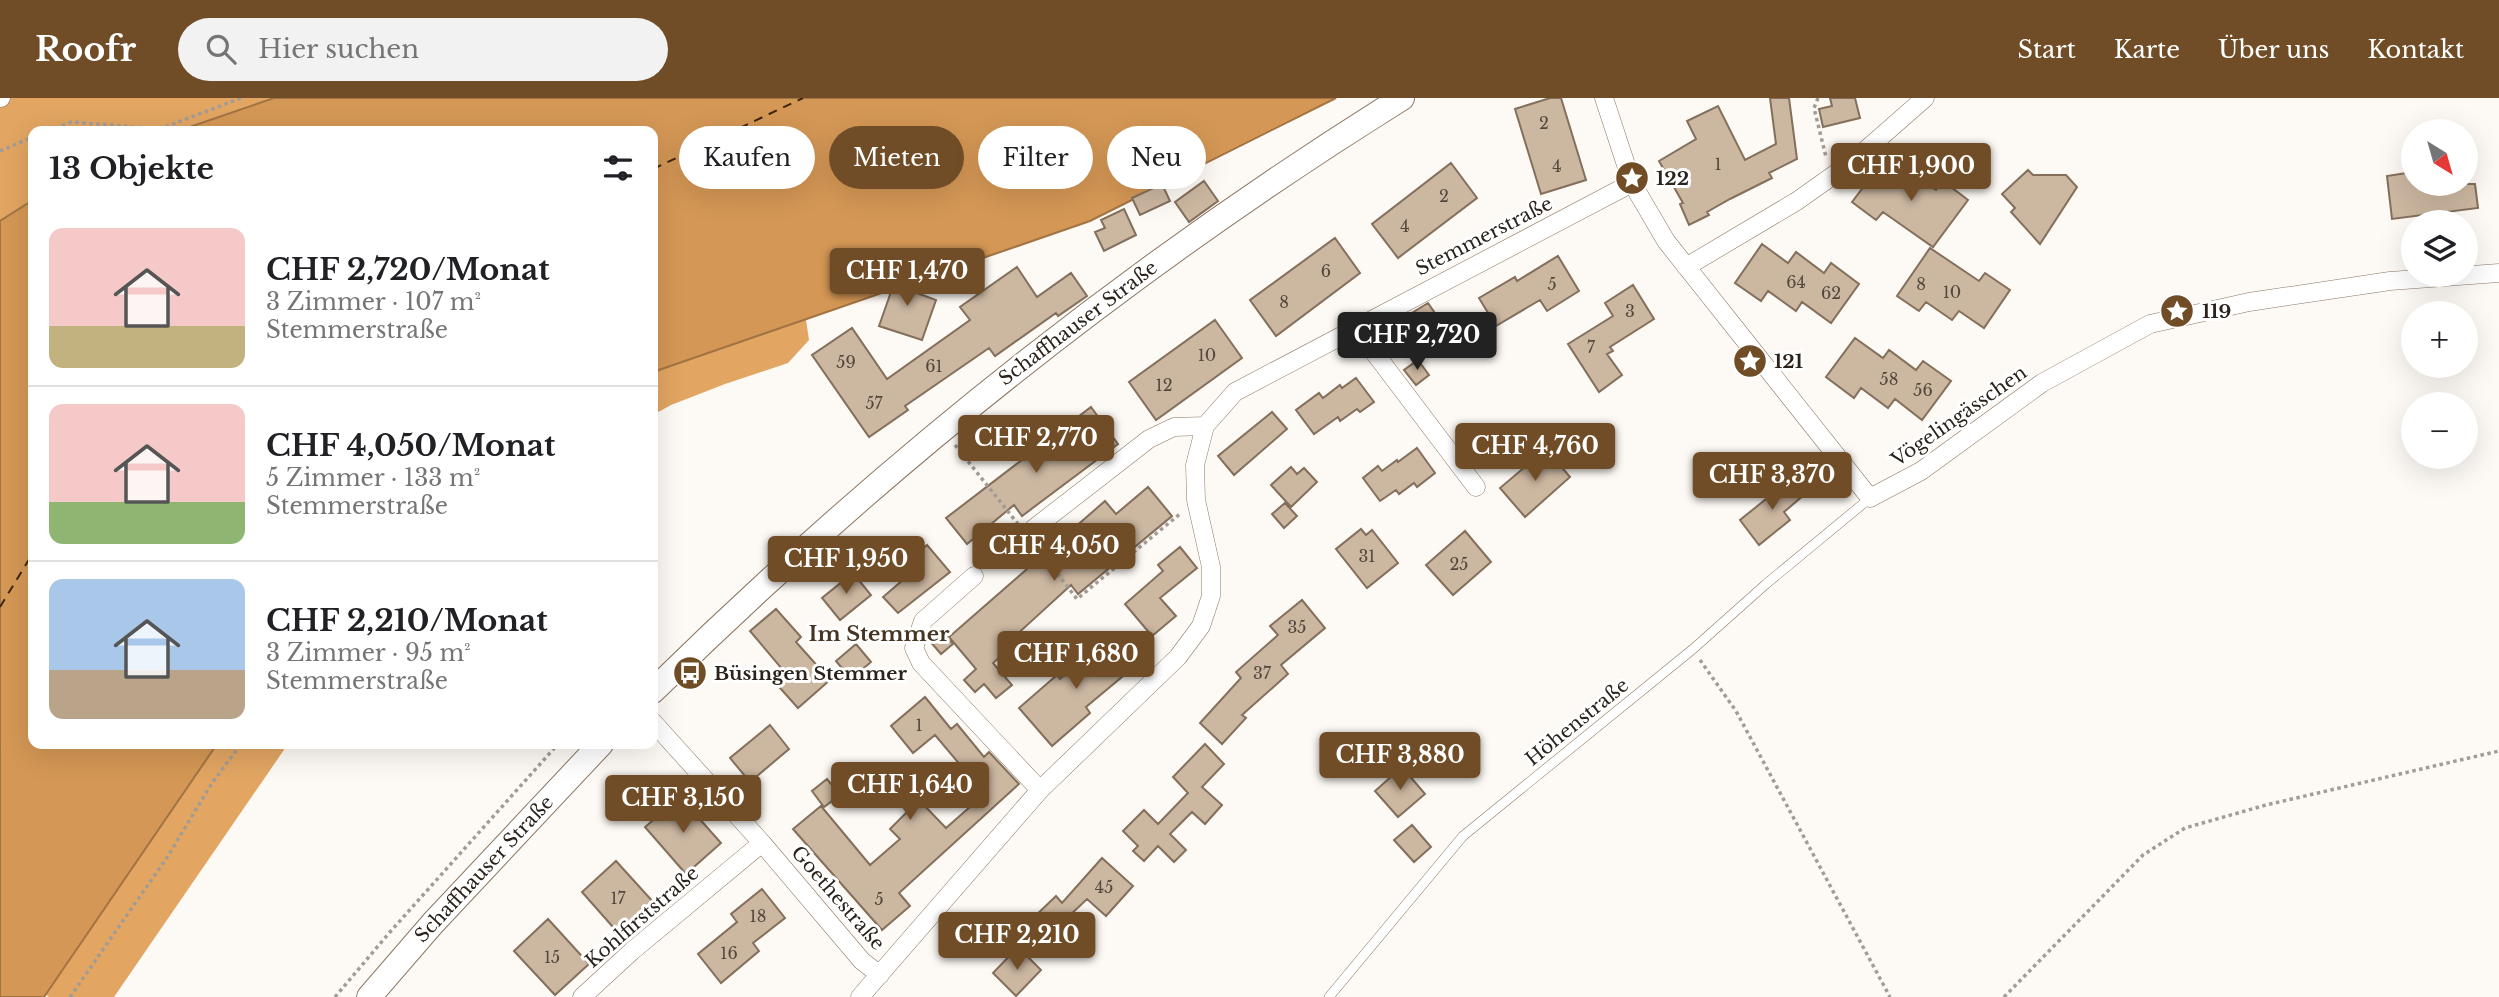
<!DOCTYPE html>
<html lang="de">
<meta charset="utf-8">
<style>
body{margin:0;font-family:"Libre Baskerville",serif;background:#f2f2f2;color:#202124;height:100vh;display:flex;flex-direction:column;font-size:26px;white-space:nowrap}
*{box-sizing:border-box;margin:0}
p{font-size:23px;color:#757577}
.icon{flex:none;width:38px;height:38px;fill:none;stroke:currentColor;stroke-width:2;stroke-linecap:round;stroke-linejoin:round}
.map{position:relative;flex:1;overflow:hidden}
.sheet{position:absolute;left:28px;top:28px;width:630px;height:623px;display:flex;flex-direction:column;background:#fff;border-radius:14px;box-shadow:0 7px 28px #0002}
.sheet>*{flex:none}
.banner{position:absolute;left:679px;top:28px;width:665px;height:63px;display:flex;gap:14px}
.needle{width:46px;rotate:143deg}
.tools{position:absolute;left:2401px;top:21px;display:grid;gap:14px}
.tools a{display:grid;place-items:center;width:77px;height:77px;border-radius:50%;background:#fff;box-shadow:0 7px 28px #0002;font-size:35px}
.price{position:absolute;translate:-50% -60px;padding:0 16px;border-radius:7px;background:#704d26;color:#fff;font-size:23px;line-height:46px;filter:drop-shadow(0 2px 4px #0008)}
.price::after{content:'';position:absolute;left:50%;top:42px;width:21px;height:16px;margin-left:-10px;background:inherit;clip-path:polygon(0 0,100% 0,50% 100%)}
.price.on{background:#222;color:#fff}
ul{padding:0;list-style:none}
li{display:flex;align-items:center;gap:21px;height:175px;padding:0 21px}
li+li{border-top:2px solid #e0e0e0}
li span{display:grid;place-items:center;flex:none;width:196px;height:140px;border-radius:14px;color:#555}
li>.icon{margin-inline-start:auto}
span .icon{width:84px;height:84px;fill:#fffc;stroke-width:1}
li b{font-size:30px}
h2{display:flex;justify-content:space-between;align-items:center;height:84px;padding:0 21px;font-size:30px}
.tag{padding:0 24px;border-radius:32px;background:#fff;box-shadow:0 7px 28px #0002;font-size:24px;line-height:63px}
.tag.on{background:#704d26;color:#fff}
header{display:flex;align-items:center;gap:42px;box-sizing:border-box;height:98px;padding:0 35px;background:#704d26;color:#fff}
header strong{font-size:33px}
nav{display:flex;gap:38px;margin-inline-start:auto;font-size:24px}
.search{width:490px;height:63px;background:#f2f2f2;display:flex;align-items:center;gap:18px;box-sizing:border-box;padding:0 24px;border-radius:38px;color:#757577;font-size:26px}
.map>svg:first-child{display:block}
.forest{fill:#e2a562}
.water{fill:#d49755;stroke:#a17444;stroke-width:2}
.lines{fill:none;stroke-linecap:round;stroke-linejoin:round}
.ferry{stroke:#3f2709;stroke-width:2;stroke-dasharray:9 7;stroke-linecap:butt}
.building{fill:#ccb7a1;stroke:#836f5b;stroke-width:2}
.service-casing{stroke:#8c7763;stroke-width:10}
.minor-casing{stroke:#8c7763;stroke-width:19}
.secondary-casing{stroke:#8c7763;stroke-width:26}
.path{stroke:#a29c96;stroke-width:3.5;stroke-dasharray:3.5 3.5;stroke-linecap:butt}
.service{stroke:#fff;stroke-width:9}
.minor{stroke:#fff;stroke-width:18}
.secondary{stroke:#fff;stroke-width:24}
.labels{text-anchor:middle;dominant-baseline:central;stroke-width:6;stroke-linejoin:round;paint-order:stroke}
.number-label{font-size:16px;fill:#53483c}
.poi-label{font-size:19px;font-weight:bold;fill:#2b231b;stroke:#fff;text-anchor:start}
.street-label{font-size:19px;fill:#2b231b;stroke:#fff}
.neighbourhood-label{font-size:21px;font-weight:bold;fill:#453421;stroke:#fff}
</style>
<header>
<strong>Roofr</strong>
<div class="search"><svg class="icon" aria-label="search" viewBox="0 0 24 24"><circle cx="10" cy="10" r="6"/><path d="M15 15l6 6"/></svg>Hier suchen</div>
<nav><a>Start</a><a>Karte</a><a>Über uns</a><a>Kontakt</a></nav>
</header>
<div class="map">
<svg width="2499" height="899" viewBox="0 0 2499 899">
<rect width="100%" height="100%" fill="#fdf9f4"/>
<path class="forest" d="M 0,0 L 274,0 L 178,33 L 33,33 L 33,102 L 0,123 Z
M 805,215 L 809,242 L 788,265 L 725,286 L 671,307 L 653,317 L 653,273 Z
M 217,646 L 288,646 L 114,899 L 49,899 L 45,896 Z"/>
<path class="water" d="M 274,0 L 1336,0 L 1090,123 L 653,274 L 653,33 L 178,33 Z
M 33,102 L 33,646 L 217,646 L 44,899 L 0,899 L 0,123 Z"/>
<g class="lines">
<path class="ferry" d="M 653,71 L 803,0
M 0,509 L 33,455"/>
</g>
<path class="building" d="M 1550,0 L 1561,0 L 1586,82 L 1541,96 L 1515,11 Z
M 1770,0 L 1789,0 L 1797,61 L 1769,75 L 1772,80 L 1730,101 L 1707,114 L 1709,117 L 1689,127 L 1680,106 L 1683,105 L 1659,63 L 1696,41 L 1687,23 L 1718,8 L 1745,62 L 1776,46 Z
M 1830,0 L 1855,0 L 1860,20 L 1823,29 L 1819,11 L 1832,8 Z
M 1451,65 L 1477,100 L 1398,160 L 1372,126 Z
M 1881,66 L 1905,84 L 1911,74 L 1936,92 L 1943,83 L 1968,102 L 1933,149 L 1883,114 L 1876,122 L 1852,104 Z
M 2028,72 L 2033,77 L 2066,77 L 2077,89 L 2040,146 L 2011,114 L 2015,110 L 2002,96 Z
M 2413,74 L 2413,86 L 2475,86 L 2478,110 L 2392,121 L 2387,78 Z
M 1204,83 L 1218,103 L 1189,124 L 1175,104 Z
M 1162,86 L 1170,103 L 1140,117 L 1132,100 Z
M 1124,111 L 1136,137 L 1104,153 L 1095,134 L 1105,130 L 1101,122 Z
M 1335,140 L 1360,175 L 1276,238 L 1250,202 Z
M 1762,146 L 1788,165 L 1796,154 L 1824,175 L 1831,165 L 1859,186 L 1831,225 L 1802,204 L 1796,213 L 1768,193 L 1761,203 L 1735,185 Z
M 1930,150 L 1979,183 L 1985,175 L 2010,192 L 1984,230 L 1959,213 L 1952,222 L 1926,204 L 1919,213 L 1897,198 Z
M 1558,158 L 1579,193 L 1547,213 L 1540,202 L 1496,228 L 1479,200 L 1515,179 L 1517,183 Z
M 1017,169 L 1037,199 L 1071,175 L 1087,198 L 1058,218 L 1056,215 L 995,258 L 989,250 L 905,308 L 908,312 L 869,339 L 812,257 L 852,230 L 887,281 L 970,222 L 960,209 Z
M 898,174 L 920,182 L 917,195 L 936,202 L 922,242 L 879,228 Z
M 1633,187 L 1654,221 L 1610,249 L 1613,253 L 1607,256 L 1622,277 L 1599,294 L 1568,246 L 1613,218 L 1605,205 Z
M 1428,205 L 1448,234 L 1412,260 L 1389,229 Z
M 1215,222 L 1242,260 L 1156,322 L 1129,284 Z
M 1855,240 L 1883,260 L 1889,252 L 1916,272 L 1923,263 L 1951,283 L 1922,322 L 1895,301 L 1888,310 L 1861,290 L 1854,300 L 1826,279 Z
M 1418,262 L 1429,277 L 1416,287 L 1404,272 Z
M 1356,280 L 1374,304 L 1360,314 L 1357,311 L 1340,323 L 1338,319 L 1314,336 L 1296,312 L 1319,295 L 1323,300 L 1340,287 L 1342,290 Z
M 1091,309 L 1118,346 L 1022,418 L 1014,407 L 967,446 L 946,420 Z
M 1272,314 L 1287,331 L 1234,377 L 1218,358 Z
M 1417,350 L 1435,375 L 1417,389 L 1414,385 L 1399,396 L 1396,392 L 1380,403 L 1363,380 L 1378,368 L 1382,373 L 1397,362 L 1398,364 Z
M 1546,351 L 1570,379 L 1525,419 L 1500,390 Z
M 1291,369 L 1297,376 L 1304,370 L 1317,384 L 1291,409 L 1271,387 Z
M 1792,380 L 1805,396 L 1784,414 L 1790,422 L 1759,447 L 1740,422 Z
M 1148,389 L 1172,418 L 1078,496 L 1071,487 L 1013,540 L 1017,544 L 993,565 L 1012,587 L 996,600 L 984,586 L 975,594 L 964,582 L 976,571 L 949,539 L 1105,403 L 1116,416 Z
M 1285,405 L 1297,418 L 1284,430 L 1272,416 Z
M 1361,431 L 1366,437 L 1372,432 L 1398,465 L 1367,490 L 1336,451 Z
M 1465,433 L 1491,464 L 1453,497 L 1426,467 Z
M 927,447 L 950,474 L 898,515 L 883,499 L 904,481 L 897,472 Z
M 1180,449 L 1197,470 L 1160,500 L 1176,518 L 1152,538 L 1125,506 L 1163,473 L 1158,467 Z
M 853,475 L 871,497 L 840,522 L 822,500 Z
M 1302,502 L 1325,530 L 1281,567 L 1288,576 L 1242,617 L 1246,620 L 1222,646 L 1200,625 L 1241,580 L 1236,574 L 1278,537 L 1270,528 Z
M 776,511 L 801,539 L 796,544 L 830,582 L 798,610 L 772,581 L 783,572 L 750,533 Z
M 941,532 L 953,546 L 941,556 L 929,542 Z
M 1110,538 L 1135,568 L 1086,609 L 1090,615 L 1052,648 L 1019,610 L 1057,577 L 1060,581 Z
M 856,546 L 871,564 L 851,581 L 836,563 Z
M 925,599 L 951,631 L 957,626 L 984,659 L 989,654 L 1019,686 L 899,795 L 910,808 L 882,832 L 793,731 L 821,708 L 870,767 L 900,741 L 890,731 L 919,702 L 946,730 L 971,708 L 952,688 L 967,675 L 935,637 L 913,655 L 891,628 Z
M 770,627 L 789,651 L 750,684 L 730,660 Z
M 1205,646 L 1224,666 L 1202,689 L 1222,707 L 1205,726 L 1192,714 L 1170,736 L 1186,752 L 1174,764 L 1158,748 L 1144,763 L 1133,753 L 1138,748 L 1123,733 L 1144,712 L 1158,726 L 1188,695 L 1173,679 Z
M 1402,669 L 1425,696 L 1398,719 L 1375,693 Z
M 827,681 L 840,697 L 824,709 L 812,693 Z
M 680,699 L 721,745 L 686,776 L 645,729 Z
M 1412,727 L 1431,749 L 1414,764 L 1394,742 Z
M 1102,760 L 1133,788 L 1106,818 L 1087,801 L 1046,840 L 1030,823 L 1056,798 L 1062,805 Z
M 616,763 L 655,806 L 620,837 L 582,794 Z
M 762,791 L 785,820 L 753,845 L 759,853 L 721,885 L 698,856 L 737,824 L 731,816 Z
M 548,821 L 589,866 L 555,897 L 514,853 Z
M 1018,849 L 1041,872 L 1016,898 L 993,875 Z"/>
<g class="lines">
<g class="service-casing">
<path id="service" d="M 1329,899 L 1463,738 L 1693,551 L 1766,486 L 1870,400"/>
</g>
<g class="minor-casing">
<path id="minor" d="M 0,0 L 1,0
M 1604,0 L 1632,85 L 1666,143 L 1870,400 L 1921,373 L 2042,285 L 2150,226 L 2249,204 L 2390,183 L 2499,175
M 1686,169 L 1797,103 L 1852,64 L 1925,0
M 1355,229 L 1476,389
M 1033,431 L 1149,341 L 1174,329 L 1205,328
M 974,478 L 923,523 L 914,550 L 921,565 L 1040,692
M 653,624 L 762,745 L 862,863 L 880,877
M 582,899 L 632,853 L 762,745
M 860,899 L 1040,692 L 1178,559 L 1201,528 L 1211,498 L 1211,469 L 1196,402 L 1195,367 L 1205,328 L 1235,294 L 1632,85"/>
</g>
<g class="secondary-casing">
<path id="secondary" d="M 653,593 C 881,369 1131,169 1402,0
M 369,899 L 433,825 L 601,646"/>
</g>
<path class="path" d="M 1818,0 L 1814,10 L 1826,59
M 49,33 L 71,24 L 160,31 L 241,0
M 0,53 L 33,39
M 955,347 L 1018,426
M 1036,448 L 1077,501 L 1181,415
M 986,468 L 1017,440
M 1700,562 L 1736,613 L 1890,899
M 70,899 L 168,758 L 212,685 L 241,646
M 335,899 L 390,834 L 558,646
M 2004,899 L 2143,757 L 2185,730 L 2266,707 L 2499,653"/>
<use href="#service" class="service"/>
<use href="#minor" class="minor"/>
<use href="#secondary" class="secondary"/>
</g>
<defs>
<g id="sight-disc" transform="scale(1.75)"><circle r="9.5" fill="#704d26" stroke="#fff"/><path d="M0-6L1.8-2.2L6-1.7L2.9 1.2L3.7 5.4L0 3.3L-3.7 5.4L-2.9 1.2L-6-1.7L-1.8-2.2Z" fill="#fff"/></g>
<g id="bus-disc" transform="scale(1.75)"><circle r="9.5" fill="#704d26" stroke="#fff"/><path d="M-5-6H5V4H4V6H2V4H-2V6H-4V4H-5ZM-3.5-4V0h7V-4ZM-3.5 1.2v1.5H-2V1.2ZM2 1.2v1.5H3.5V1.2Z" fill="#fff"/></g>
</defs>
<g fill-rule="evenodd">
<use href="#sight-disc" x="1632" y="80"/>
<use href="#sight-disc" x="2177" y="213"/>
<use href="#sight-disc" x="1750" y="263"/>
<use href="#bus-disc" x="690" y="575"/>
</g>
<g class="labels">
<g class="number-label">
<text x="1544" y="25">2</text>
<text x="1718" y="66">1</text>
<text x="1557" y="68">4</text>
<text x="1444" y="98">2</text>
<text x="1405" y="128">4</text>
<text x="1326" y="173">6</text>
<text x="1796" y="184">64</text>
<text x="1552" y="186">5</text>
<text x="1921" y="186">8</text>
<text x="1952" y="194">10</text>
<text x="1831" y="195">62</text>
<text x="1284" y="204">8</text>
<text x="1630" y="213">3</text>
<text x="1591" y="249">7</text>
<text x="1207" y="257">10</text>
<text x="846" y="264">59</text>
<text x="934" y="268">61</text>
<text x="1889" y="281">58</text>
<text x="1164" y="287">12</text>
<text x="1923" y="292">56</text>
<text x="874" y="305">57</text>
<text x="1367" y="458">31</text>
<text x="1459" y="466">25</text>
<text x="1297" y="529">35</text>
<text x="1262" y="575">37</text>
<text x="919" y="627">1</text>
<text x="1104" y="789">45</text>
<text x="618" y="800">17</text>
<text x="879" y="801">5</text>
<text x="758" y="818">18</text>
<text x="729" y="855">16</text>
<text x="552" y="859">15</text>
</g>
<g class="poi-label">
<text x="1656" y="80">122</text>
<text x="2202" y="213">119</text>
<text x="1774" y="263">121</text>
<text x="714" y="575">Büsingen Stemmer</text>
</g>
<g class="street-label">
<text transform="translate(1484 138) rotate(-27)">Stemmerstraße</text>
<text transform="translate(1078 225) rotate(-37)">Schaffhauser Straße</text>
<text transform="translate(1959 318) rotate(-35)">Vögelingässchen</text>
<text transform="translate(1577 624) rotate(-39)">Höhenstraße</text>
<text transform="translate(484 771) rotate(-47)">Schaffhauser Straße</text>
<text transform="translate(838 800) rotate(49)">Goethestraße</text>
<text transform="translate(642 819) rotate(-41)">Kohlfirststraße</text>
</g>
<g class="neighbourhood-label">
<text x="879" y="536">Im Stemmer</text>
</g>
</g>
</svg>
<div class="tools">
<a><svg class="needle" viewBox="-14 -14 28 28"><path d="M0-13l5 13h-10z" fill="#e53935"/><path d="M0 13l5-13h-10z" fill="#757577"/></svg></a>
<a><svg class="icon" aria-label="layers" viewBox="0 0 24 24"><path d="M12 4l9 5-9 5-9-5zM3 14l9 5 9-5"/></svg></a>
<a>+</a>
<a>−</a>
</div>
<b class="price" style="left:1911px;top:105px">CHF 1,900</b>
<b class="price" style="left:907px;top:210px">CHF 1,470</b>
<b class="price on" style="left:1417px;top:274px">CHF 2,720</b>
<b class="price" style="left:1036px;top:377px">CHF 2,770</b>
<b class="price" style="left:1535px;top:385px">CHF 4,760</b>
<b class="price" style="left:1772px;top:414px">CHF 3,370</b>
<b class="price" style="left:1054px;top:485px">CHF 4,050</b>
<b class="price" style="left:846px;top:498px">CHF 1,950</b>
<b class="price" style="left:1076px;top:593px">CHF 1,680</b>
<b class="price" style="left:1400px;top:694px">CHF 3,880</b>
<b class="price" style="left:910px;top:724px">CHF 1,640</b>
<b class="price" style="left:683px;top:737px">CHF 3,150</b>
<b class="price" style="left:1017px;top:874px">CHF 2,210</b>
<div class="banner">
<a class="tag">Kaufen</a>
<a class="tag on">Mieten</a>
<a class="tag">Filter</a>
<a class="tag">Neu</a>
</div>
<section class="sheet">
<h2>13 Objekte<svg class="icon" aria-label="filters" viewBox="0 0 24 24"><path d="M4 7h16M4 17h16"/><circle cx="9" cy="7" r="2"/><circle cx="15" cy="17" r="2"/></svg></h2>
<ul>
<li><span style="background:linear-gradient(#f6c9c9 70%,#c2b280 0)"><svg class="icon" aria-label="home" viewBox="0 0 24 24"><path d="M3 11l9-7 9 7M6 9v11h12V9"/></svg></span><div><b>CHF 2,720/Monat</b><p>3 Zimmer · 107 m²</p><p>Stemmerstraße</p></div></li>
<li><span style="background:linear-gradient(#f6c9c9 70%,#8fb573 0)"><svg class="icon" aria-label="home" viewBox="0 0 24 24"><path d="M3 11l9-7 9 7M6 9v11h12V9"/></svg></span><div><b>CHF 4,050/Monat</b><p>5 Zimmer · 133 m²</p><p>Stemmerstraße</p></div></li>
<li><span style="background:linear-gradient(#a9c7e8 65%,#b9a48a 0)"><svg class="icon" aria-label="home" viewBox="0 0 24 24"><path d="M3 11l9-7 9 7M6 9v11h12V9"/></svg></span><div><b>CHF 2,210/Monat</b><p>3 Zimmer · 95 m²</p><p>Stemmerstraße</p></div></li>
</ul>
</section>
</div>
